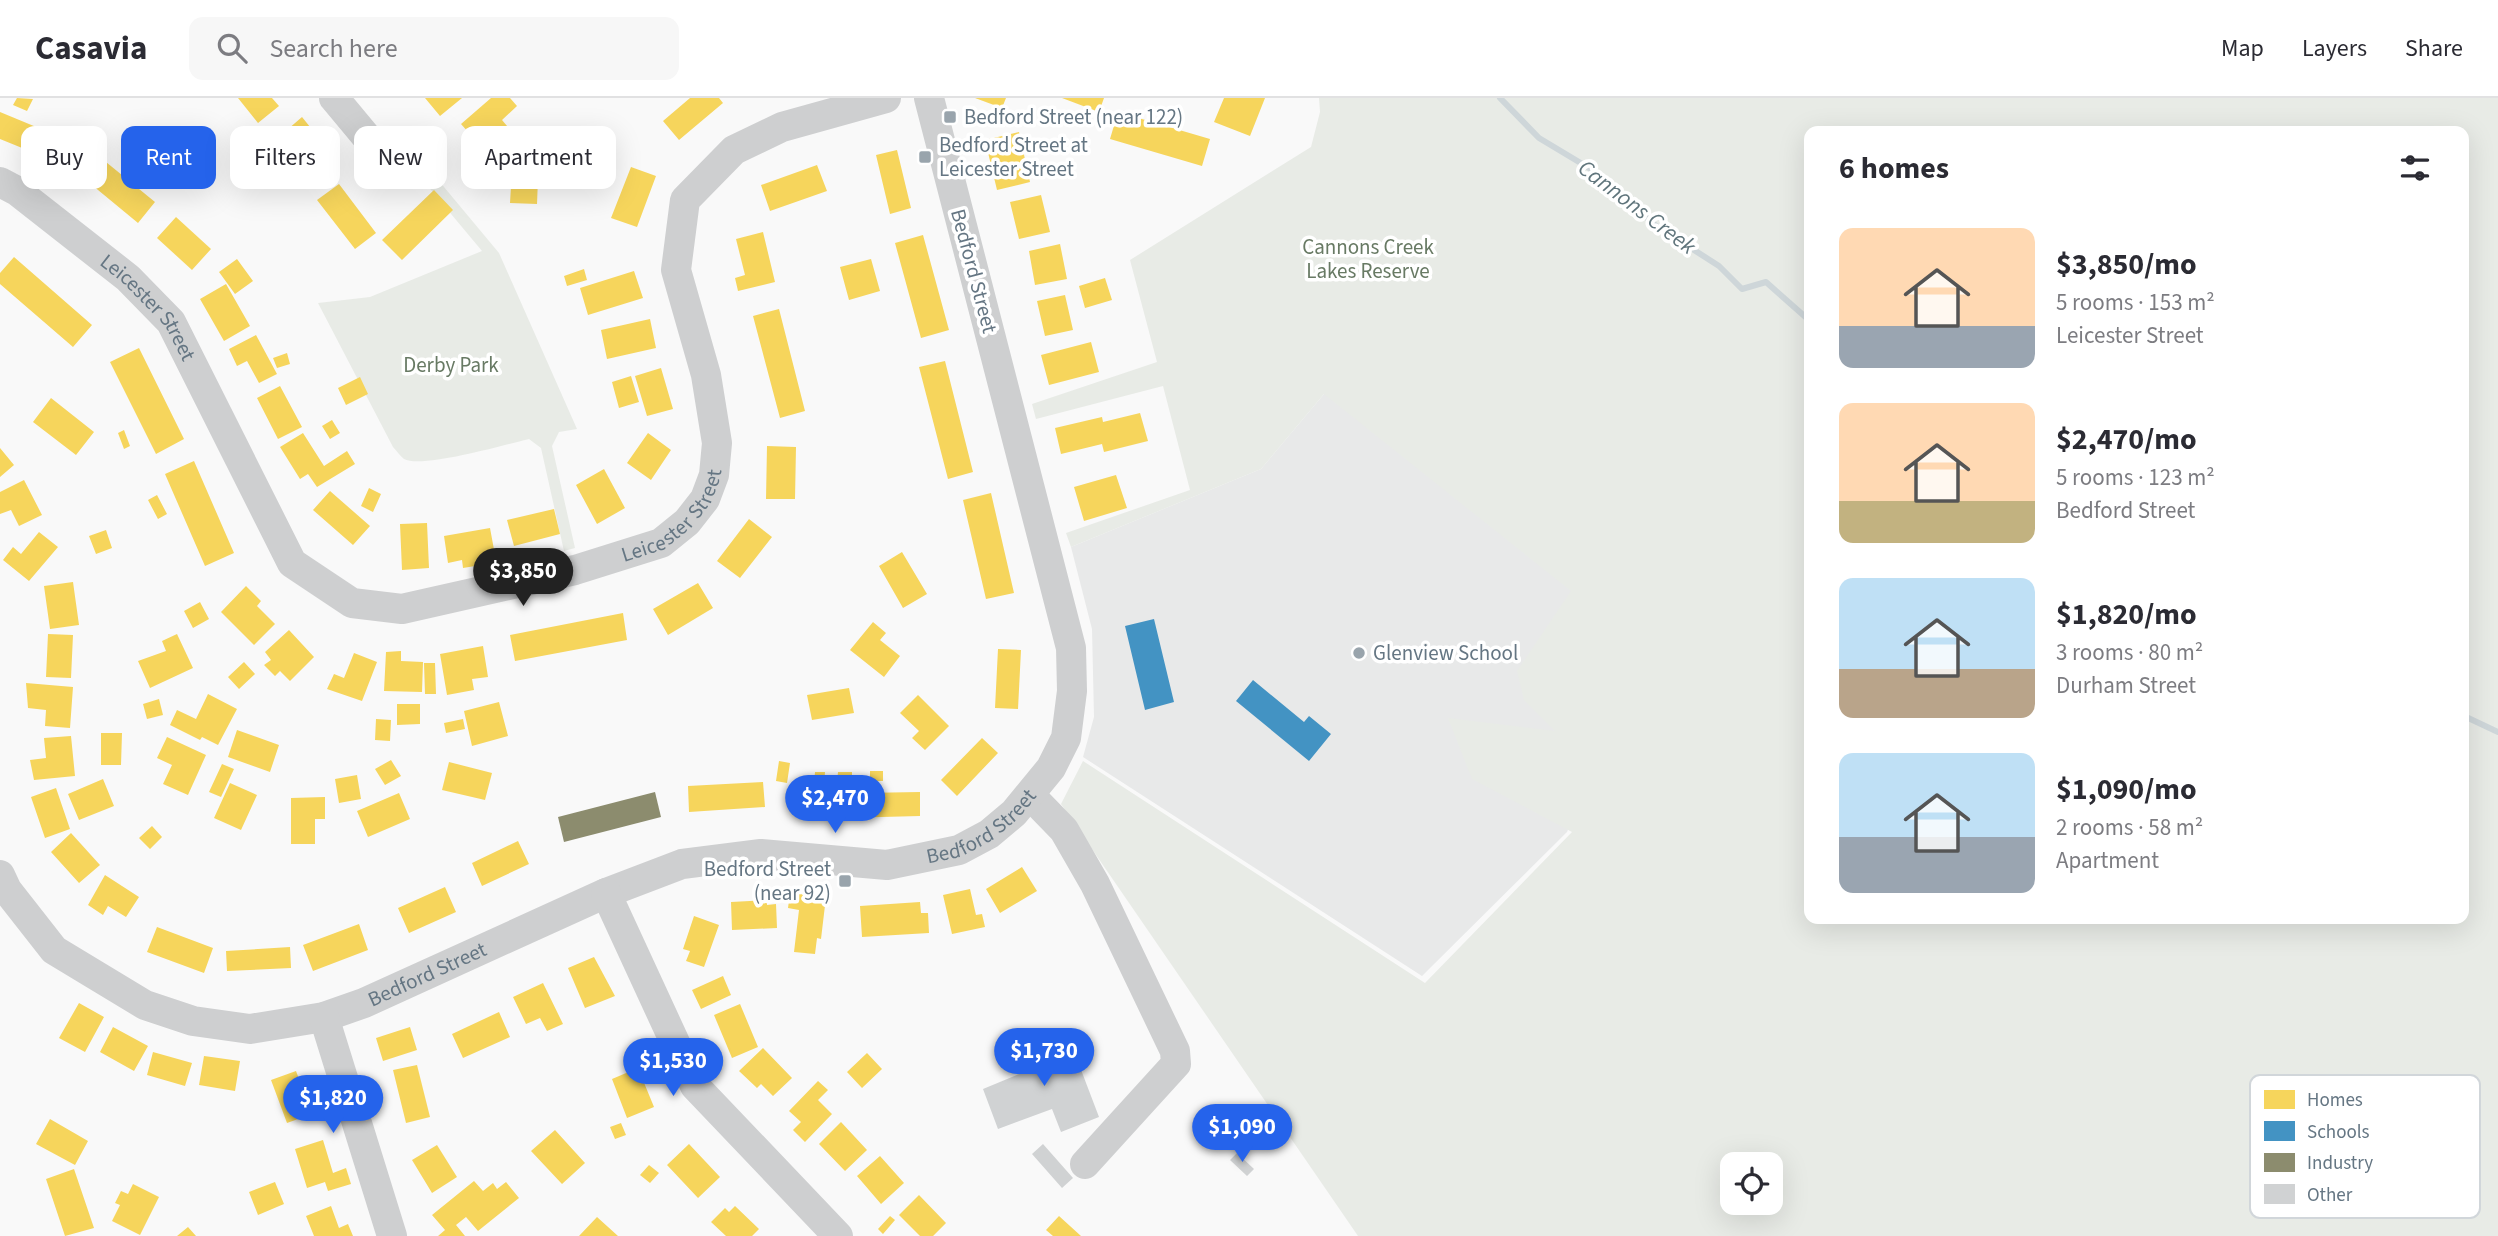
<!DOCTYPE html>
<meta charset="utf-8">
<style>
body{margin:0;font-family:"Source Sans 3",sans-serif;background:#f7f7f7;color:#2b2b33;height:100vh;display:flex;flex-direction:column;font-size:26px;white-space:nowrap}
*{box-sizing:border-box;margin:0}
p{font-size:23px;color:#7c7c81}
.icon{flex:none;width:38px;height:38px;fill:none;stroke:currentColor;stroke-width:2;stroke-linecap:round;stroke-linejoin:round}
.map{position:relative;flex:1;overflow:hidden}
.panel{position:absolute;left:1804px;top:28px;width:665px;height:798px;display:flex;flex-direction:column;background:#fff;border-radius:14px;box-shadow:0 7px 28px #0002}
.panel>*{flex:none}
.guide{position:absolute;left:21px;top:28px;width:665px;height:63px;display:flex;gap:14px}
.controls{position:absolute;left:1720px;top:1054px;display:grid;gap:14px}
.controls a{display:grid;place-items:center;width:63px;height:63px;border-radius:14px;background:#fff;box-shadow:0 7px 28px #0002;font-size:35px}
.price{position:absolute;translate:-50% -60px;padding:0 16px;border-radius:24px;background:#2563eb;color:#fff;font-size:23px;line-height:46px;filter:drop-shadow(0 2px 4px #0008)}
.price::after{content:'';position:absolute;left:50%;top:42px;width:21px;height:16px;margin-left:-10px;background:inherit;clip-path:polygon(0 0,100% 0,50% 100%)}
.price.current{background:#222;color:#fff}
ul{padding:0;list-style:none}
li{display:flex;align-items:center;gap:21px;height:175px;padding:0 35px}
li span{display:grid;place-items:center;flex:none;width:196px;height:140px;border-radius:14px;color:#555}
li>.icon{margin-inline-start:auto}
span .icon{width:84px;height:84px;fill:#fffc;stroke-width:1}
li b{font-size:30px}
h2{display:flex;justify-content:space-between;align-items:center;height:84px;padding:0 35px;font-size:30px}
.pill{padding:0 24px;border-radius:14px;background:#fff;box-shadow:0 7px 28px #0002;font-size:24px;line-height:63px}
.pill.current{background:#2563eb;color:#fff}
header{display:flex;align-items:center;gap:42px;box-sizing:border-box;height:98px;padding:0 35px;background:#fff;border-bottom:2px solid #e1e1e2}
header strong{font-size:33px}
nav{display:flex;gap:38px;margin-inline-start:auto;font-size:24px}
.search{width:490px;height:63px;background:#f7f7f7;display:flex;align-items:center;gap:18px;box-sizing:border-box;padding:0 24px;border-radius:14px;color:#7c7c81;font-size:26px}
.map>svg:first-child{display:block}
.built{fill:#e8e9e9}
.green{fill:#e8ebe6;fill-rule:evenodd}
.homes{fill:#f6d55c}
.schools{fill:#4393c3}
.industry{fill:#8c8c6e}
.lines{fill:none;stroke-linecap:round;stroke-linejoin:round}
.stream{stroke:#ced6d9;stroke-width:6}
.building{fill:#d0d2d3}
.minor{stroke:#cecfd0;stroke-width:30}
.poi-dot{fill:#99a4ac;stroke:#fff;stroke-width:2.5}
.labels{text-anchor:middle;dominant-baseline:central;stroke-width:7;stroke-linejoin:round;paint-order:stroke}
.poi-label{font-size:21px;fill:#657683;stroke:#fff;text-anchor:start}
.park-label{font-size:21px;fill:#687a64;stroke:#fff}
.street-label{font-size:21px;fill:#657683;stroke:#fff}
.water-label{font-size:23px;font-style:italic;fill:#60757c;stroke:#fff}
.key{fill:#fff;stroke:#d1d6da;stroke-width:2}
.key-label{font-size:19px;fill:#657683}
</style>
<header>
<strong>Casavia</strong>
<div class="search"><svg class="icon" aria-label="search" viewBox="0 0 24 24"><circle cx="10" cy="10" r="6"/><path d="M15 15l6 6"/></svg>Search here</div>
<nav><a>Map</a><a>Layers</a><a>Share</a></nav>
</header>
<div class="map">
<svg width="2498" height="1138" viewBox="0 0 2498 1138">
<rect width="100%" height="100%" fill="#f9f9f9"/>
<path class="built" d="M 1534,263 L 1633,580 L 1567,734 L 1422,878 L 1083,659 L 1094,619 L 1092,531 L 1071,449 L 1261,371 L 1324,296 Z"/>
<path class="green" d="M 1319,0 L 2498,0 L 2498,1138 L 1358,1138 L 1061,706 L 1083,663 L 1425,885 L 1572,734 L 1472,681 L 1448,620 L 1555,633 L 1524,602 L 1517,573 L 1571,493 L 1324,296 L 1261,371 L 1071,449 L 1066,435 L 1190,392 L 1163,288 L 1036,321 L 1032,306 L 1157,264 L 1130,162 L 1311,49 L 1320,14 ZM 1810,33 L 2464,33 L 2464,821 L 1810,821 ZM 1732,1066 L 1771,1066 L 1771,1104 L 1732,1104 Z
M 418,66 L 434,77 L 499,155 L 577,331 L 559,334 L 552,348 L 575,450 L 564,453 L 541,350 L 529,341 C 507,346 422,371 404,361 C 400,358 396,352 393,349 L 318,205 L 370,199 L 482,153 L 416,74 Z"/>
<path class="homes" d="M 17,0 L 33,1 L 27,13 L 13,7 Z
M 238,0 L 272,0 L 279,8 L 258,25 Z
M 425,0 L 462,0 L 440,18 Z
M 491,0 L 510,0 L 517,8 L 502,22 L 517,40 L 482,71 L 461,47 L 469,35 L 461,26 Z
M 690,0 L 719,0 L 723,5 L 679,42 L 663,23 Z
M 975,0 L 1006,0 L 1002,10 Z
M 1062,0 L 1104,0 L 1099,14 Z
M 1224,0 L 1265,0 L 1250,38 L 1214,24 Z
M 0,14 L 41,31 L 32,54 L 0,41 Z
M 1118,14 L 1210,41 L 1202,68 L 1110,41 Z
M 302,19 L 339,65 L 316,83 L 280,38 Z
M 68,33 L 155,104 L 138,125 L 52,54 Z
M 1019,34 L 1030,84 L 997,92 L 985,42 Z
M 897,52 L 911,110 L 890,116 L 876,57 Z
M 513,55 L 539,56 L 537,106 L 510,105 Z
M 817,67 L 827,93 L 770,113 L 761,87 Z
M 631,69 L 656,78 L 637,129 L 611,120 Z
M 339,86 L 376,135 L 355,151 L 317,102 Z
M 434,92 L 453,112 L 402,162 L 382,142 Z
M 1041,97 L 1050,134 L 1019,141 L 1010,104 Z
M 176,119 L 211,151 L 192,172 L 157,140 Z
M 763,134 L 775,184 L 738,193 L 735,180 L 745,177 L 736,141 Z
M 923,137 L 949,232 L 921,240 L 895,145 Z
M 1060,146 L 1067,181 L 1035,187 L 1029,153 Z
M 14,159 L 92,227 L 73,249 L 0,186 L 0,175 Z
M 237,161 L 253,183 L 235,196 L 219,174 Z
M 871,161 L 880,193 L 849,202 L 840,169 Z
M 584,171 L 587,182 L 567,188 L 564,178 Z
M 634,173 L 643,200 L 588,217 L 580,190 Z
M 1105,180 L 1112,202 L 1085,210 L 1079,188 Z
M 226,186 L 250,228 L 224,243 L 200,201 Z
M 1065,197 L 1073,232 L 1045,238 L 1037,203 Z
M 779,211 L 805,313 L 780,320 L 753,218 Z
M 650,221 L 656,250 L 607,261 L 601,232 Z
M 256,237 L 277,276 L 259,285 L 247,263 L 237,268 L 229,251 Z
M 1091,244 L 1099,274 L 1049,287 L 1041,257 Z
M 139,250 L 184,341 L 156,356 L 110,264 Z
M 287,255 L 290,266 L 277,270 L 273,260 Z
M 945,263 L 973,374 L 948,381 L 919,269 Z
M 661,270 L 673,311 L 647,318 L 635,278 Z
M 631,278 L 639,304 L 619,310 L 612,284 Z
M 360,279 L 368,296 L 346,307 L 338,290 Z
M 280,288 L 302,329 L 278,341 L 257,300 Z
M 51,300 L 94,334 L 76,357 L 33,324 Z
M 1140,315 L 1148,343 L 1104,354 L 1102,346 L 1061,356 L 1055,330 L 1102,319 L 1103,324 Z
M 332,322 L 340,335 L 330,341 L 322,328 Z
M 124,332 L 130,348 L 124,351 L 118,335 Z
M 303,335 L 324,368 L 347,353 L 355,366 L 317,389 L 308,376 L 300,381 L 280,349 Z
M 648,335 L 671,352 L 651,382 L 627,365 Z
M 767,348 L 796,349 L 795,401 L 766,401 Z
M 0,350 L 14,367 L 0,379 Z
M 194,363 L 234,455 L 205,468 L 165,376 Z
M 604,371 L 625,410 L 597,426 L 576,387 Z
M 1116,377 L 1127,410 L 1084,423 L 1074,389 Z
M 24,382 L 42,417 L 19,428 L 11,412 L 0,416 L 0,394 Z
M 369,390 L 381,396 L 373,414 L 361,408 Z
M 330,393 L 370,428 L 353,447 L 313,412 Z
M 991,395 L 1014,495 L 986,501 L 963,402 Z
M 157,397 L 167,416 L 158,421 L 148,402 Z
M 554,411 L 560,436 L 514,448 L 507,422 Z
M 749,421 L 772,439 L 740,480 L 717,463 Z
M 427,425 L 429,470 L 402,472 L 400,426 Z
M 490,430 L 495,457 L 480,459 L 481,467 L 463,470 L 462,462 L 448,465 L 444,438 Z
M 106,432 L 112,450 L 96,456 L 89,438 Z
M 39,434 L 58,449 L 29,483 L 3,462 L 13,449 L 21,456 Z
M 902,454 L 927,496 L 903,510 L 879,468 Z
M 73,484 L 79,527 L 50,531 L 44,488 Z
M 698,485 L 713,510 L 668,537 L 653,511 Z
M 246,488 L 261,503 L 257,508 L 275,526 L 254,547 L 221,514 Z
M 200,504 L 209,521 L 193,530 L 184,513 Z
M 623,515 L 627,542 L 515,563 L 510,537 Z
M 873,524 L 886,535 L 880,542 L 900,558 L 884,579 L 850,552 Z
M 289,532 L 314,559 L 290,583 L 280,573 L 275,578 L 264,567 L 271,562 L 265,554 Z
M 48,536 L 73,537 L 71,580 L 46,579 Z
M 177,536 L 193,570 L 150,590 L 138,563 L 166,553 L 162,543 Z
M 483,548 L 488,579 L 472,581 L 474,592 L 447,597 L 440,556 Z
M 998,551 L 1021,552 L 1018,611 L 995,610 Z
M 401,553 L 401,563 L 423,564 L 422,594 L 384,593 L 386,554 Z
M 354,555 L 377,564 L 362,603 L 327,591 L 334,576 L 344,580 Z
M 244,564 L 255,576 L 239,591 L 228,579 Z
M 424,565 L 435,565 L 436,596 L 425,596 Z
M 26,585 L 73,589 L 70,630 L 45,628 L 46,612 L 28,610 Z
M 849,590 L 854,615 L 812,622 L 807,597 Z
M 208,596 L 237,611 L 218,647 L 202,639 L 200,642 L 170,627 L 177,612 L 196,621 Z
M 918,597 L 949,628 L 925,652 L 912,640 L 919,633 L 900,615 Z
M 159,601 L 163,617 L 147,621 L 143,606 Z
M 499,604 L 508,638 L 472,648 L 464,613 Z
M 397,606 L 420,606 L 420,626 L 397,627 Z
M 376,621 L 391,622 L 390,643 L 375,642 Z
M 463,621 L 465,631 L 446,635 L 444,625 Z
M 237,632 L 279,647 L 270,674 L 228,659 Z
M 101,635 L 122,635 L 121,667 L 101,667 Z
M 71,638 L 75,678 L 34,682 L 30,662 L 46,660 L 44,640 Z
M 167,639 L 206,657 L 188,697 L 163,686 L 172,667 L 157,660 Z
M 982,640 L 998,655 L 957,698 L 941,682 Z
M 391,662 L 401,678 L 385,687 L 375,671 Z
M 779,663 L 790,665 L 787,685 L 776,683 Z
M 449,664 L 492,675 L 485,702 L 442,692 Z
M 222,666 L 234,671 L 221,699 L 209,694 Z
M 870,673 L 883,673 L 883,683 L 870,683 Z
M 815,674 L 825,674 L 824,687 L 814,686 Z
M 838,674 L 852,674 L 852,684 L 837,684 Z
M 357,677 L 361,701 L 339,705 L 335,681 Z
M 103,681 L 114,708 L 79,722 L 68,696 Z
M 763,684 L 765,709 L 689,714 L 688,688 Z
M 230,685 L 257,697 L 241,732 L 214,720 Z
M 56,690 L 70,731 L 45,740 L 31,699 Z
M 920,694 L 920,718 L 804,721 L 803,696 Z
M 399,695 L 410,721 L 368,739 L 357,713 Z
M 325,699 L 325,721 L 315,721 L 315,746 L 291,746 L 291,700 Z
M 152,728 L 162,739 L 150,751 L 139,740 Z
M 71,735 L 100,767 L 79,785 L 51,754 Z
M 518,743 L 529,766 L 482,788 L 472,765 Z
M 1022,769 L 1037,793 L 1000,815 L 986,791 Z
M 105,777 L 139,799 L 126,819 L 108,808 L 103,817 L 88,807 Z
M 445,789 L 456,814 L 409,835 L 398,810 Z
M 970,791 L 976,817 L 982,816 L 985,829 L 952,836 L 943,797 Z
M 790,795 L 826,799 L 821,841 L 817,840 L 815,856 L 794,854 L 799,812 L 788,810 Z
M 767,802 L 767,807 L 776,806 L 777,830 L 732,832 L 731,804 Z
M 920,804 L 921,815 L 928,815 L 929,835 L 862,839 L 860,808 Z
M 694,818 L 719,827 L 704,869 L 686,863 L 690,853 L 683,851 Z
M 359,826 L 368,852 L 313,873 L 303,847 Z
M 157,829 L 213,850 L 204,875 L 147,854 Z
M 290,849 L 291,870 L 227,873 L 226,853 Z
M 594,859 L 615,898 L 585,910 L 568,870 Z
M 723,878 L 731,897 L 701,911 L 692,892 Z
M 543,885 L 563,926 L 547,933 L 540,920 L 526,926 L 513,899 Z
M 79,905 L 104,919 L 85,954 L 59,940 Z
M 740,906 L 758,949 L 732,960 L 714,917 Z
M 499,914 L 510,939 L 463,960 L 452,936 Z
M 113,929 L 148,948 L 134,973 L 100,954 Z
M 410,929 L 417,952 L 383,963 L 376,940 Z
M 763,950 L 792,980 L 773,998 L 761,986 L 757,990 L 739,973 Z
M 153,954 L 192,965 L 185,988 L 147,977 Z
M 867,955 L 882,971 L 862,990 L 847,974 Z
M 204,958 L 240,963 L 235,993 L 199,987 Z
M 417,967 L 430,1019 L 406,1025 L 393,972 Z
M 638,970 L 654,1009 L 627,1020 L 612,981 Z
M 296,973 L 312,1016 L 287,1025 L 271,982 Z
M 818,983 L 828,992 L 818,1002 L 832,1016 L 805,1044 L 793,1032 L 801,1024 L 789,1013 Z
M 50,1021 L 88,1043 L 75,1067 L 36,1046 Z
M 841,1024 L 867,1052 L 845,1073 L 819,1046 Z
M 621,1025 L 626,1037 L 615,1041 L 610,1029 Z
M 555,1032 L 585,1065 L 562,1086 L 531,1053 Z
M 323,1042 L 333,1075 L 346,1070 L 351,1086 L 328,1093 L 325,1084 L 307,1090 L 295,1051 Z
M 689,1046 L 720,1079 L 698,1100 L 667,1067 Z
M 437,1047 L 457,1079 L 432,1095 L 412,1062 Z
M 880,1058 L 904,1085 L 881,1106 L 857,1078 Z
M 649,1067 L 659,1075 L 650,1085 L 640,1077 Z
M 74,1071 L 94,1130 L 65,1138 L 46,1081 Z
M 474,1083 L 483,1093 L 493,1085 L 497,1091 L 506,1084 L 519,1100 L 478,1133 L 466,1119 L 456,1127 L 465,1138 L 438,1138 L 445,1132 L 432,1117 Z
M 275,1084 L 284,1106 L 258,1117 L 249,1094 Z
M 133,1086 L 159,1099 L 140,1137 L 112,1123 L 120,1107 L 115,1105 L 121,1093 L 128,1096 Z
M 919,1097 L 946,1125 L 933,1138 L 920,1138 L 899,1117 Z
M 331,1108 L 339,1130 L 348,1126 L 353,1138 L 314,1138 L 306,1118 Z
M 735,1108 L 759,1131 L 752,1138 L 726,1138 L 711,1124 L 725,1110 L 729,1114 Z
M 890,1118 L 895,1122 L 883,1136 L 878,1131 Z
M 1059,1118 L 1081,1138 L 1053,1138 L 1046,1132 Z
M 597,1119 L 618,1138 L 579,1138 Z
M 188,1129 L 196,1138 L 177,1138 Z"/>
<path class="schools" d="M 1154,521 L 1174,604 L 1145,612 L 1125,528 Z
M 1253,582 L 1304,624 L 1309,618 L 1331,636 L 1309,663 L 1236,603 Z"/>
<path class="industry" d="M 655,694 L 661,719 L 564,744 L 558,719 Z"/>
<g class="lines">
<path class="stream" d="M 1500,0 L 1539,40 L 1599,76 L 1655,127 L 1719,168 L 1742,191 L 1766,184 L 1810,223
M 2464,618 L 2498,634"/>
</g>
<path class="building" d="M 1067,935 L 1099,1019 L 1061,1034 L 1052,1011 L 998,1031 L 983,991 L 1024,974 L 1017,955 Z
M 1043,1046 L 1073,1080 L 1062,1090 L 1032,1056 Z
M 1237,1055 L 1254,1071 L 1247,1078 L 1230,1062 Z"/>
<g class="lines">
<g class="minor">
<path d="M 334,0 L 379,54"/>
<path id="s1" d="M 0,84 L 17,93 L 128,180 L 171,224 L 292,465 L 352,505 L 402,511 L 575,472 L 661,445 L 687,424 L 705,401 L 714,377 L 717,345 L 706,277 L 676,172 L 685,102 L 734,52 L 782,29 L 886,0"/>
<path d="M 1030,697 L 1064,732 L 1095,786 L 1175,953 L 1176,966 L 1085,1066"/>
<path id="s2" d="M 0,777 L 7,792 L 54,852 L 145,907 L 193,923 L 250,931 L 324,919 L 364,905 L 606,795 L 682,766 L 761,756 L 887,767 L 959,752 L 989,736 L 1014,715 L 1051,670 L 1066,640 L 1072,593 L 1071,550 L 929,0"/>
<path d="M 606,795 L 695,988 L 838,1138"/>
<path d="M 324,919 L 392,1138"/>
</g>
</g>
<g class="poi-dot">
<rect x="943" y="12" width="14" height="14" rx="3.5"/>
<rect x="918" y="52" width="14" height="14" rx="3.5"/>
<circle cx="1359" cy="555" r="7"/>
<rect x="838" y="776" width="14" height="14" rx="3.5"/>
</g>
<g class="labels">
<g class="poi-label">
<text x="964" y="19">Bedford Street (near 122)</text>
<text x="939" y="47">Bedford Street at<tspan x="939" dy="24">Leicester Street</tspan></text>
<text x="1373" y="555">Glenview School</text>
<text x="831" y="771" text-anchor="end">Bedford Street<tspan x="831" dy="24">(near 92)</tspan></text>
</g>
<g class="park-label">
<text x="1368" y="149">Cannons Creek<tspan x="1368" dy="24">Lakes Reserve</tspan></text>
<text x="451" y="267">Derby Park</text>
</g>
<g class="street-label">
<text transform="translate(974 173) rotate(75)">Bedford Street</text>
<text stroke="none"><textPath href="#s1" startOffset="196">Leicester Street</textPath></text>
<text stroke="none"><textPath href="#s1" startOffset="908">Leicester Street</textPath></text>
<text stroke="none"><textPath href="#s2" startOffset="1082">Bedford Street</textPath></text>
<text stroke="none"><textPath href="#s2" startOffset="494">Bedford Street</textPath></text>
</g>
<g class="water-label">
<text transform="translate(1637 109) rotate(37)">Cannons Creek</text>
</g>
</g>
<rect x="2250" y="977" width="230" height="143" rx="10" class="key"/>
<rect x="2264" y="992" width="31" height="19" fill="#f6d55c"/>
<rect x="2264" y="1023" width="31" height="20" fill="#4393c3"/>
<rect x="2264" y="1055" width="31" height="19" fill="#8c8c6e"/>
<rect x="2264" y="1086" width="31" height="20" fill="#d0d2d3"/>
<g class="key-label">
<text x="2307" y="1008">Homes</text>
<text x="2307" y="1040">Schools</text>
<text x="2307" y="1071">Industry</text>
<text x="2307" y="1103">Other</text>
</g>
</svg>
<div class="controls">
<a><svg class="icon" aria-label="locate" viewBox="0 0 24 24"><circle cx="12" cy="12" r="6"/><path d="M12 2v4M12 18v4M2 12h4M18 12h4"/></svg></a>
</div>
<b class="price current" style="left:523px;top:510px">$3,850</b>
<b class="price" style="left:835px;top:737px">$2,470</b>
<b class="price" style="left:1044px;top:990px">$1,730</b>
<b class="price" style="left:673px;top:1000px">$1,530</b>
<b class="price" style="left:333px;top:1037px">$1,820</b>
<b class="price" style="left:1242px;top:1066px">$1,090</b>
<div class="guide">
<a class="pill">Buy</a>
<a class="pill current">Rent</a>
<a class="pill">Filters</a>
<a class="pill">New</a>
<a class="pill">Apartment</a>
</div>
<section class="panel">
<h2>6 homes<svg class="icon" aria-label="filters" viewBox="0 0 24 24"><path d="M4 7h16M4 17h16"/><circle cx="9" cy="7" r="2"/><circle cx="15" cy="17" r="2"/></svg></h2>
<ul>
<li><span style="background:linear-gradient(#ffd9b3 70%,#9aa5b1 0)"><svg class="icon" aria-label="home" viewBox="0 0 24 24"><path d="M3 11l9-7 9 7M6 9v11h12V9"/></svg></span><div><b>$3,850/mo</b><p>5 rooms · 153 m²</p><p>Leicester Street</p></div></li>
<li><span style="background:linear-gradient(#ffd9b3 70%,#c2b280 0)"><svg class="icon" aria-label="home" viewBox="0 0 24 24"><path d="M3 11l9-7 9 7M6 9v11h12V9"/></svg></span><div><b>$2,470/mo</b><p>5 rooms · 123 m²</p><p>Bedford Street</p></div></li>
<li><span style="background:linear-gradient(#bfe0f5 65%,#b9a48a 0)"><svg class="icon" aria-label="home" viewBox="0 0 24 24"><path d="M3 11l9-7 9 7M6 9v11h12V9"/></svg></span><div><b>$1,820/mo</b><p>3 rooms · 80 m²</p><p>Durham Street</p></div></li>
<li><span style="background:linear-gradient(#bfe0f5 60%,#9aa5b1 0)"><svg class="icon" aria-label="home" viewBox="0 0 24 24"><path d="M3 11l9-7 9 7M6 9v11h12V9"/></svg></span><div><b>$1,090/mo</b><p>2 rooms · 58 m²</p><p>Apartment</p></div></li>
</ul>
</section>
</div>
